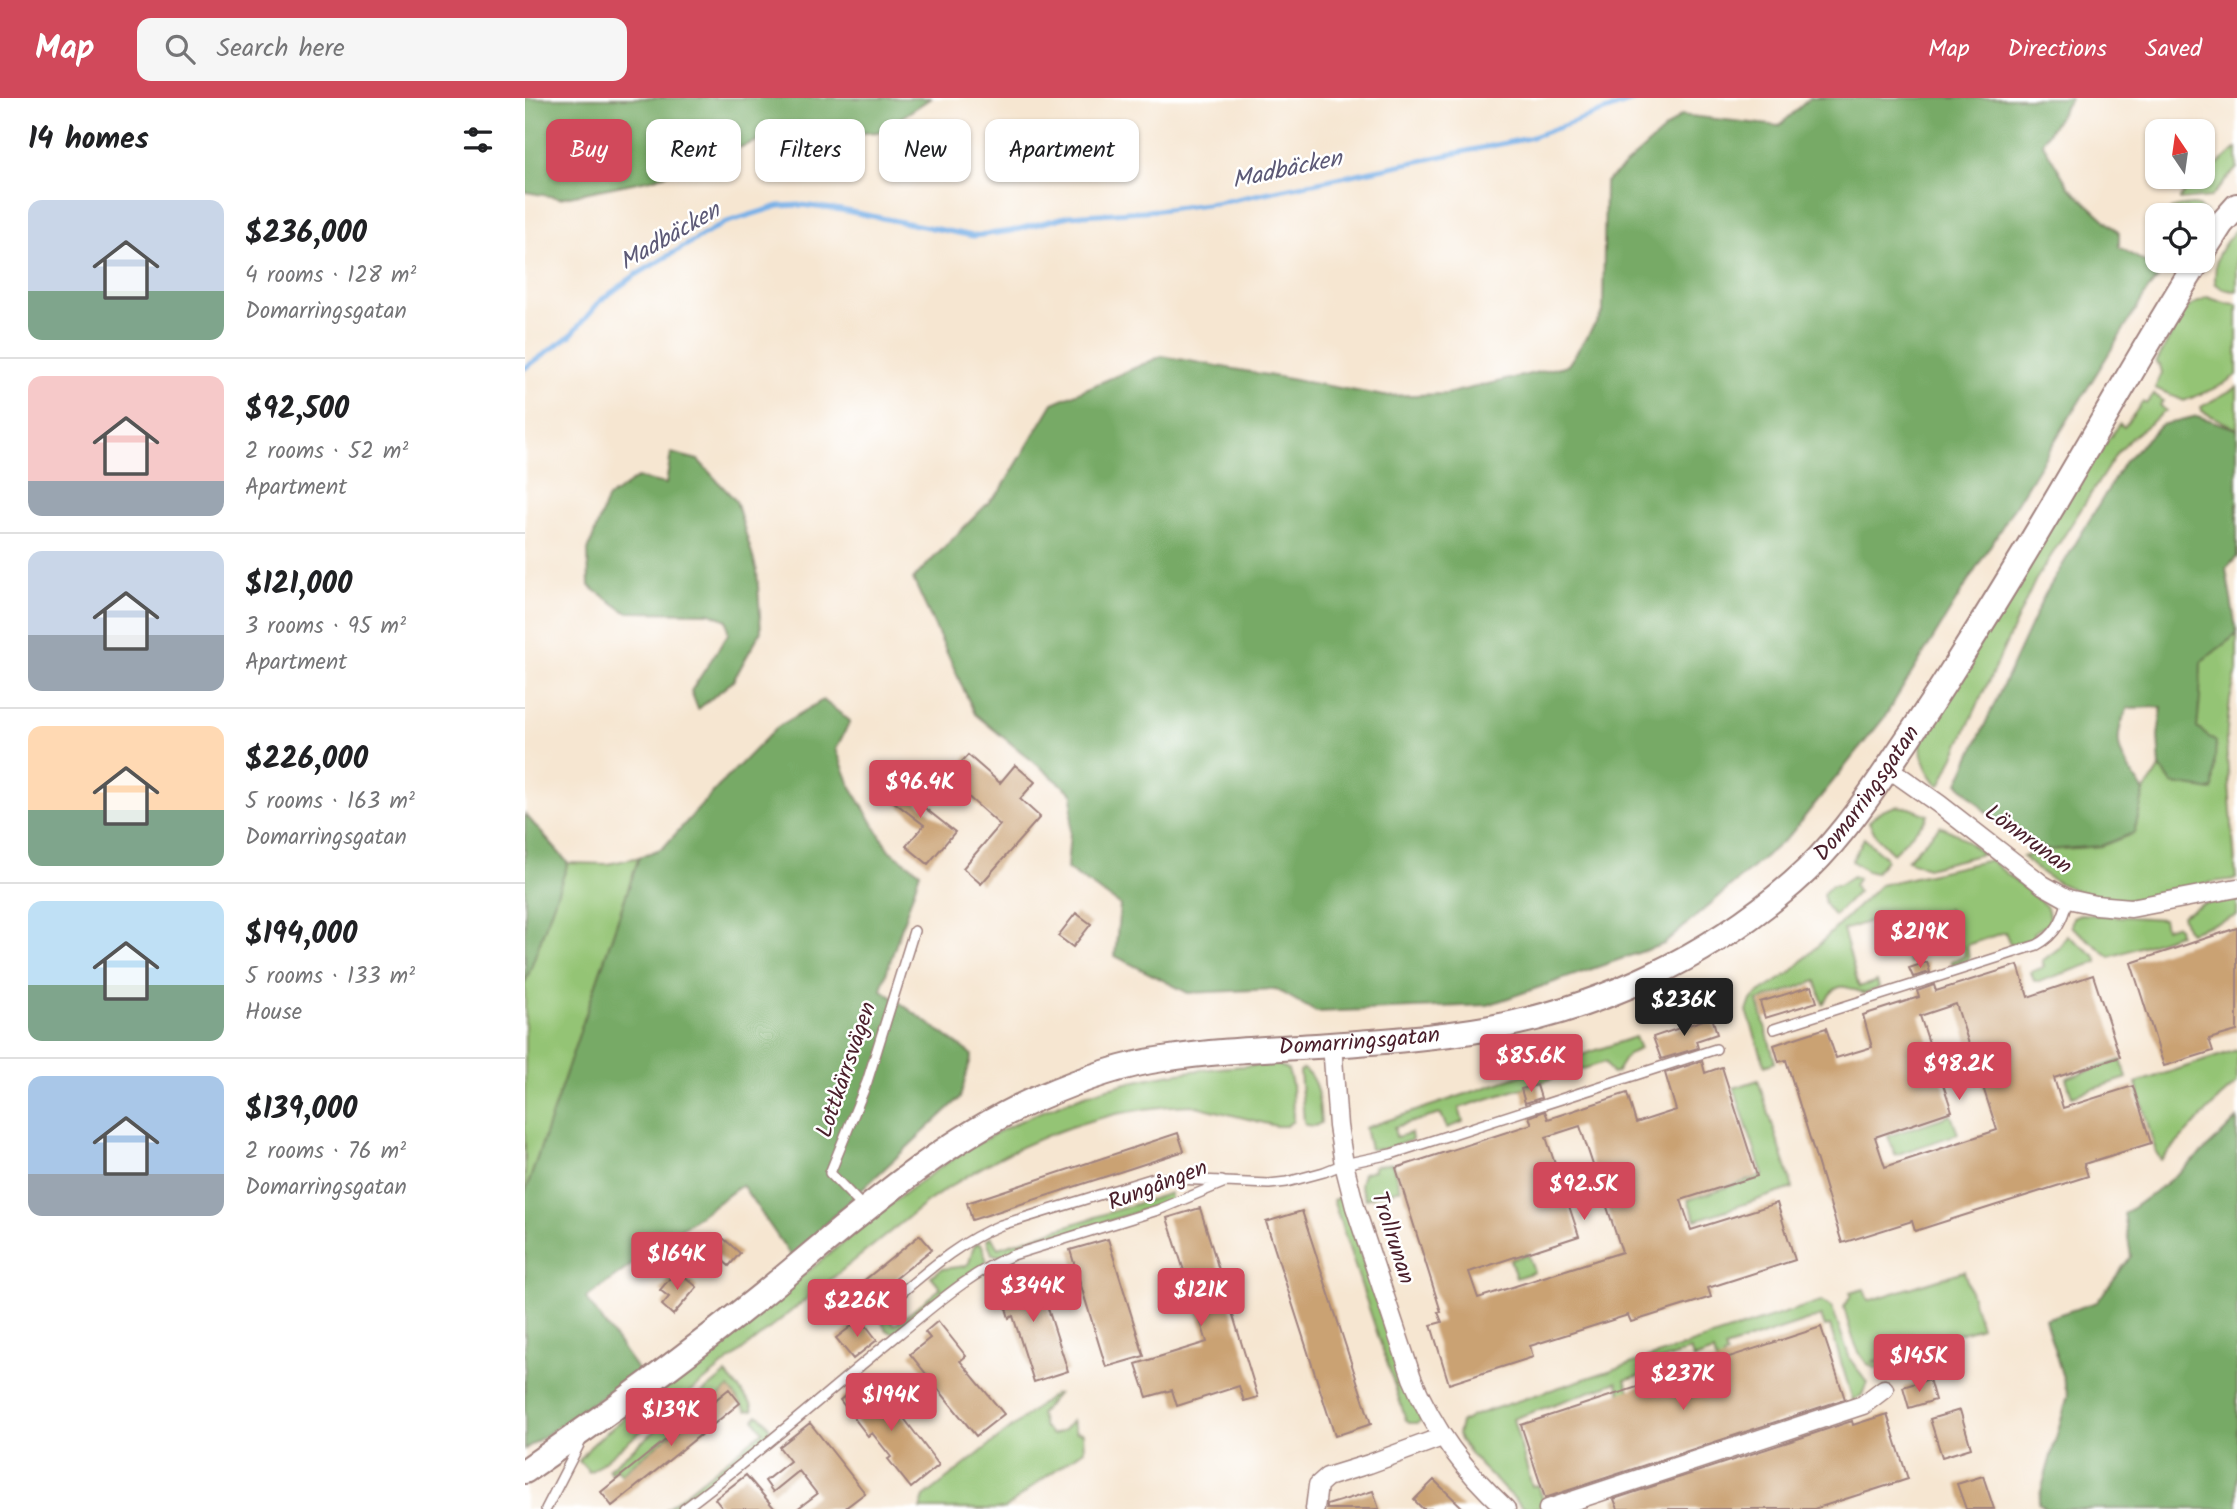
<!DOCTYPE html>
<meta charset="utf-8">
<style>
body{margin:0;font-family:Kalam,sans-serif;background:#f6f6f6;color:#202124;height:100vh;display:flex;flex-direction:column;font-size:26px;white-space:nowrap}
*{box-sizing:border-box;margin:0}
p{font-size:23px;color:#757577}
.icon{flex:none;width:38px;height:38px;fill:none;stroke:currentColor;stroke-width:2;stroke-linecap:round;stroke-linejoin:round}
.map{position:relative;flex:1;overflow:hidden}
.details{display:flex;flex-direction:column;background:#fff;width:525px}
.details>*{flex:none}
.top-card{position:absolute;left:21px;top:21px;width:665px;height:63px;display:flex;gap:14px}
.needle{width:46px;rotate:347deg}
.buttons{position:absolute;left:1620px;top:21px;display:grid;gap:14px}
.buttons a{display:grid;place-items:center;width:70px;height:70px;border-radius:14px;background:#fff;box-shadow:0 2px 5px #0004;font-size:35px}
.price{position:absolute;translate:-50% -60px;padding:0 16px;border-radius:7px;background:#d1495b;color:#fff;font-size:23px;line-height:46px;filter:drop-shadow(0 2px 4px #0008)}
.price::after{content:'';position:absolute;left:50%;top:42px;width:21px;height:16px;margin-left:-10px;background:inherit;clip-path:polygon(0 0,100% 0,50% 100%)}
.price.on{background:#222;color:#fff}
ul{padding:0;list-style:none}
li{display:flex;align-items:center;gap:21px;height:175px;padding:0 28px}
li+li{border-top:2px solid #e0e0e0}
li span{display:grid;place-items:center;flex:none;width:196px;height:140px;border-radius:14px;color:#555}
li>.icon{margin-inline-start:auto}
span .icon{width:84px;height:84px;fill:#fffc;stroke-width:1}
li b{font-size:30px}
h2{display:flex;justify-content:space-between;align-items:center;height:84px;padding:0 28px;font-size:30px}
.pill{padding:0 24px;border-radius:14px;background:#fff;box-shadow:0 2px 5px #0004;font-size:24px;line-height:63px}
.pill.on{background:#d1495b;color:#fff}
header{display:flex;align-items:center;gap:42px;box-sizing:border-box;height:98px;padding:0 35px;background:#d1495b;color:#fff}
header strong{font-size:33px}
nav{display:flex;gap:38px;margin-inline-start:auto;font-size:24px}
.search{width:490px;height:63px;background:#f6f6f6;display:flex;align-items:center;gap:18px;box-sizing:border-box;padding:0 24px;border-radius:14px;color:#757577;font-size:26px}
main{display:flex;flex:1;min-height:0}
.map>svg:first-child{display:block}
.green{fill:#94c474;stroke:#6f7250;stroke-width:2}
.forest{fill:#7a6;stroke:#606448;stroke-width:2}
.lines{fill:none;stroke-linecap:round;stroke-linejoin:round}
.stream{stroke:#78b0e7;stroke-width:5}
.building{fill:#caa273;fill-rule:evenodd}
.lane-casing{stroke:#a0827e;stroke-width:12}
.street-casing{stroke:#a0827e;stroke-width:21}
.secondary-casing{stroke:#a0827e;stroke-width:28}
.lane{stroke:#fff;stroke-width:9}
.street{stroke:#fff;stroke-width:18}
.secondary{stroke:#fff;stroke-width:24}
.labels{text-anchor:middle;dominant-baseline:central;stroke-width:5;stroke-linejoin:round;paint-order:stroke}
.street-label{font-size:23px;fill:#4a1f2b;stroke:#fff}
.water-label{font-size:24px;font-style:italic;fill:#5c5976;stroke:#fff}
</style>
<header>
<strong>Map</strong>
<div class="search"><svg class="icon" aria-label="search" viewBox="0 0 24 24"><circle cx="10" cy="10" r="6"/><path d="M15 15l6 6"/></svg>Search here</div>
<nav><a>Map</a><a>Directions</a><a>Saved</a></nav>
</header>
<main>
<section class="details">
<h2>14 homes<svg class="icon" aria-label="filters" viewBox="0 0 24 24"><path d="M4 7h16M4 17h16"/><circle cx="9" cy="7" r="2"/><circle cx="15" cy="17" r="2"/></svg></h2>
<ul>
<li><span style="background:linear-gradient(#c9d6e8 65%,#7fa58c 0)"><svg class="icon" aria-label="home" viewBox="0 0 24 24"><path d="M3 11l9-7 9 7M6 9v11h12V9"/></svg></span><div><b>$236,000</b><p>4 rooms · 128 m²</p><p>Domarringsgatan</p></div></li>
<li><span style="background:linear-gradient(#f6c9c9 75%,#9aa5b1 0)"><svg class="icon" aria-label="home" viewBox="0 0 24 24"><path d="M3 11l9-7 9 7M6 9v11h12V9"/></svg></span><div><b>$92,500</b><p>2 rooms · 52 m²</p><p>Apartment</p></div></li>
<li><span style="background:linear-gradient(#c9d6e8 60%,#9aa5b1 0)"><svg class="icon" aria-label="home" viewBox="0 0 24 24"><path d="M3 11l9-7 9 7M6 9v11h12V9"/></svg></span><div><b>$121,000</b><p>3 rooms · 95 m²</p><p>Apartment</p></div></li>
<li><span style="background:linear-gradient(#ffd9b3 60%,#7fa58c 0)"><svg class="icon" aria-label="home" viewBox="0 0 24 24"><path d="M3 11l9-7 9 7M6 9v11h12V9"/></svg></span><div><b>$226,000</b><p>5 rooms · 163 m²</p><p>Domarringsgatan</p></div></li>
<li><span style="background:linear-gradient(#bfe0f5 60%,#7fa58c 0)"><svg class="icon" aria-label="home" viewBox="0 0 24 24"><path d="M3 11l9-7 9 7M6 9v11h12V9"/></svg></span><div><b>$194,000</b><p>5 rooms · 133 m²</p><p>House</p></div></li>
<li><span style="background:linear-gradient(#a9c7e8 70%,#9aa5b1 0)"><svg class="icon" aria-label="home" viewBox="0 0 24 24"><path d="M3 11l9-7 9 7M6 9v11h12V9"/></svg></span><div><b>$139,000</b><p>2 rooms · 76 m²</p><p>Domarringsgatan</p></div></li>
</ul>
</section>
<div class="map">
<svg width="1712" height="1411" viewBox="0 0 1712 1411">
<rect width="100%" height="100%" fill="#fff"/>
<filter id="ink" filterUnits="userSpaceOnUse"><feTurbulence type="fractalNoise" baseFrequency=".0143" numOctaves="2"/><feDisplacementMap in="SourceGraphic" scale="14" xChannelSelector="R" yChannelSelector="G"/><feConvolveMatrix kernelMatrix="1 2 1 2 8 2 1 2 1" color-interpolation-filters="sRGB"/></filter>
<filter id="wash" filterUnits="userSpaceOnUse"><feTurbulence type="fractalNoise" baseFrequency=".00686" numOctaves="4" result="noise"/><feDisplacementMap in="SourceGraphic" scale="28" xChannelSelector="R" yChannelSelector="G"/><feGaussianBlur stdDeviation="1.57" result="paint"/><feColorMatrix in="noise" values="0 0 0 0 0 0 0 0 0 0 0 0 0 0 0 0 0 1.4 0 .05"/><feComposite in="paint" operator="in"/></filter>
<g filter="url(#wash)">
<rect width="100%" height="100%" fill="#f6e6d1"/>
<path class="green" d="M 1712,50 L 1712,70 L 1686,99 L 1655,102 L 1655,100 L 1661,92 Z
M 1667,107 L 1673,108 L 1680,115 L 1678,118 L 1640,117 C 1647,108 1656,108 1667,107 Z
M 1712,130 L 1712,193 C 1703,193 1696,191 1690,185 C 1690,155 1693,154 1712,130 Z
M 1682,199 L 1700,205 L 1712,206 L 1712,277 L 1693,289 L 1659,303 L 1630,290 L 1637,275 L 1635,267 L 1631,265 L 1659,212 Z
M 1712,289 L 1712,331 L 1677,313 L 1676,309 Z
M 1629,296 L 1638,303 L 1635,307 L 1641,313 L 1606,340 L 1592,355 L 1510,483 L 1416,686 L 1413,687 C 1401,673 1393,657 1397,638 L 1558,375 L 1595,326 L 1599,329 L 1618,304 L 1621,306 Z
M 1712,536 L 1712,573 L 1705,602 L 1701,644 L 1711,781 C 1697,783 1683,784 1669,788 C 1650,794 1630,801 1611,802 C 1570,804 1527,788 1498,759 L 1522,752 L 1576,748 L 1609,735 L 1619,694 L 1635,669 L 1648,686 L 1672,630 L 1676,564 Z
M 1371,708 L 1385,710 L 1403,717 L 1400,723 L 1368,755 L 1351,738 L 1344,724 L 1354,714 Z
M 1415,728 L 1432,736 L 1458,756 L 1402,770 L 1382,762 Z
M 1339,740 L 1360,759 L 1361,762 L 1350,775 L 1341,773 L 1327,763 Z
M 114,759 L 0,1096 L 0,886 L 43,765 L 83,766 Z
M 1465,762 L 1521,808 L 1525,819 L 1525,825 L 1508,835 L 1509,840 L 1486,848 L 1480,834 L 1442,847 L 1444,862 L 1428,867 L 1426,863 L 1440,858 L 1423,811 L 1375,826 L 1387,864 L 1384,865 L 1367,816 L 1318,832 L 1334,889 L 1352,883 L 1354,890 L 1339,896 C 1316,886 1312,884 1298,906 L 1291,883 L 1233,903 L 1250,964 L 1240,968 L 1222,913 L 1226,902 L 1234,895 L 1265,875 L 1355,787 Z
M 1328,778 L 1333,781 L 1329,787 L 1333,794 L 1309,818 L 1300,806 L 1298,796 L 1307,787 L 1314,787 Z
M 1704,801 L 1712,801 L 1712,818 L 1665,834 L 1661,830 L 1657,817 L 1678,806 Z
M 1555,816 L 1638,821 L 1640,830 L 1650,827 L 1653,829 L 1654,836 L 1585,859 L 1546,828 L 1548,819 Z
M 1542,837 L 1569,857 L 1572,861 L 1572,864 L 1516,883 L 1509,883 L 1506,874 L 1519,869 L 1517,863 L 1534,850 Z
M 1110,939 L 1115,951 L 1103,956 L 1091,975 L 1087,976 L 1080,964 L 934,1010 L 938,1024 L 922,1030 L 916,1016 L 869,1029 L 871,1039 L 886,1035 L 887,1042 L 859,1051 L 845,1051 L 840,1030 Z
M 1712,952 L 1712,985 L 1695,1000 L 1636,1062 L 1631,1054 L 1611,985 Z
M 1596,962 L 1602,980 L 1547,998 L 1541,980 Z
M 752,966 L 763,972 L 767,986 L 768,1023 L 761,1028 L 751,1028 L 667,1007 C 569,1009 480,1049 401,1105 L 68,1372 L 64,1374 L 54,1363 L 65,1349 L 78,1337 C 145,1285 211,1232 276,1179 C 329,1136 382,1089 440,1053 C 477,1030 518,1011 560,997 C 622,976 687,969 752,966 Z
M 778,971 C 795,981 794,1008 796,1025 L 790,1028 L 781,1027 L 779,1024 L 775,973 Z
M 1233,982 L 1268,1090 L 1171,1122 L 1163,1102 L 1238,1077 L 1209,990 Z
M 1426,1017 L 1433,1036 L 1370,1057 L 1363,1038 Z
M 867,1065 L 875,1091 L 841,1101 L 835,1086 L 838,1075 L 849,1072 L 848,1068 Z
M 645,1095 L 645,1102 L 640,1105 L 474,1158 L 467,1156 L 462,1142 L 466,1138 L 473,1150 Z
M 817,1098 C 842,1173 863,1250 898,1321 L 892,1325 L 884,1325 L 881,1322 L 808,1102 Z
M 452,1145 L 457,1147 L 462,1164 L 370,1235 C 361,1235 355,1225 357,1216 L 359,1215 L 370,1227 L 416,1190 L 406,1178 L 417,1171 L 440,1168 L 444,1165 L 448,1150 Z
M 1003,1156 L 1009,1174 L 991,1180 L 985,1162 Z
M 1439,1173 L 1456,1229 L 1348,1263 L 1349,1265 L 1356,1263 L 1355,1270 C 1334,1274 1323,1225 1319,1209 L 1326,1198 L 1325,1195 L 1339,1191 L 1343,1203 Z
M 1296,1203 L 1306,1209 L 1309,1215 L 1325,1261 L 1342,1285 L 1337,1297 L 1328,1303 L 1305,1228 L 1300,1229 L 1296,1218 L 1200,1250 L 1202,1257 L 1198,1259 L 1210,1294 L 1201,1298 L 1189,1254 L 1169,1261 L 1165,1252 L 1132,1264 L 1135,1271 L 1100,1282 L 1119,1331 L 1106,1328 L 1092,1284 L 988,1321 L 1007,1388 L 1013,1387 L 1019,1405 L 1012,1411 L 998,1409 L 954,1366 L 935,1342 L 933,1336 L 936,1325 L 947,1318 Z
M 201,1276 L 226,1305 L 228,1312 L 222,1313 L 204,1290 L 96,1376 L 91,1370 L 86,1375 L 83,1371 Z
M 529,1296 L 532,1296 L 515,1316 L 519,1329 L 527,1337 L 539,1332 L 547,1323 L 551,1334 L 558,1335 L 559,1352 L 515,1383 L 480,1411 L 395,1411 L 399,1399 Z
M 233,1317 C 240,1320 247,1330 245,1338 L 232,1348 L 226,1349 L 152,1411 L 141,1411 L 238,1333 L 229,1321 Z"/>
<path class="forest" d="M 0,0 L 406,0 L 354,34 L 238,41 L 127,81 L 35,100 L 0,94 Z
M 1285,0 L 1546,0 L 1517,44 L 1544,89 L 1594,135 L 1594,149 L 1630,170 L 1633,180 L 1623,192 L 1359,620 L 1264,738 L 1139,846 L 963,907 L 791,914 L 751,891 L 663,895 L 590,858 L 595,807 L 542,771 L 548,696 L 450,616 L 388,481 L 476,392 L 528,305 L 637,258 L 859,298 L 921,296 L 1043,267 L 1078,214 L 1080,85 L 1156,17 L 1254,28 Z
M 1672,318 L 1712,331 L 1712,459 L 1701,471 L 1712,536 L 1676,564 L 1675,600 L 1672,630 L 1691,644 L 1688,692 L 1648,686 L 1635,669 L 1633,638 L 1637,609 L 1603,610 C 1583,647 1598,661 1619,694 L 1609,735 L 1576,748 L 1522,752 L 1488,737 L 1460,713 L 1433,685 L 1519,498 L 1600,363 L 1636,327 Z
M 146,355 L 173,362 L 211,403 L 232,473 L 236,533 L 208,583 L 173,611 L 166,593 L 203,536 L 202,522 L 185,515 L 101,514 L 64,488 L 63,453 L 82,401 L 112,380 L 141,386 Z
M 298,602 L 325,623 L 311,651 L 326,689 L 364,752 L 395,774 L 356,891 L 447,957 L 435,1000 L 266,1158 L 217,1087 L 61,1200 L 114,1274 L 0,1351 L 0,1096 L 114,759 L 138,750 L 193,689 L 251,630 Z
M 0,716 L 43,765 L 0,886 Z
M 1712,1021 L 1712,1411 L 1521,1411 L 1513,1404 L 1543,1297 L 1520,1221 L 1572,1204 L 1606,1158 L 1599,1116 C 1640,1088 1677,1057 1712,1021 Z"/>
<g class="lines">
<path class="stream" d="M 0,270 L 46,237 L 75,203 L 109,178 L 199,125 L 254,108 L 276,107 L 316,112 L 448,138 L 486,133 L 544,118 L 633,112 L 697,104 L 1004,40 L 1116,0"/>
</g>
<g id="blocks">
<path class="building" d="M 443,657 L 475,685 L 490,667 L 510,684 L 495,701 L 515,719 L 456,786 L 438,770 L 475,727 L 422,680 Z
M 378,674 L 395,688 L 386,699 L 430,734 L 403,766 L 381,748 L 399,727 L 360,697 Z
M 551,815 L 566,826 L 548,849 L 533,838 Z
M 1712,830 L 1712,933 L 1684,941 L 1688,953 L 1639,968 L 1606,865 Z
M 1402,864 L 1405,874 L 1388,879 L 1384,870 Z
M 1493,867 L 1503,899 L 1568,877 L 1595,959 L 1529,980 L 1538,1010 L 1608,988 L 1626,1045 L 1559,1066 L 1563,1078 L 1390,1133 L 1387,1123 L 1317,1145 L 1261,962 L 1254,964 L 1249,947 L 1301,930 L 1311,960 L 1347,949 L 1338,917 L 1394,899 L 1392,893 L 1409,887 L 1411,893 ZM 1431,906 L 1472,1032 L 1360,1069 L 1350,1039 L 1427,1013 L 1395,918 Z
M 1287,888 L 1292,904 L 1240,920 L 1235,904 Z
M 1187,919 L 1192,936 L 1171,943 L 1173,950 L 1136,961 L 1128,939 Z
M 1177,963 L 1180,975 L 1197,969 L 1232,1078 L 1156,1102 L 1166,1132 L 1252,1105 L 1270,1162 L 1183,1190 L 1186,1199 L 1106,1224 L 1103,1217 L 1005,1248 L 1008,1259 L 924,1286 L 906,1227 L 917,1224 L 913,1214 L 916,1214 L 871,1070 L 1007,1026 L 1004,1019 L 1020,1013 L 1023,1021 L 1102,995 L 1111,1025 L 1151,1012 L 1140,975 ZM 1055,1028 L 1097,1154 L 953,1200 L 944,1174 L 1054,1138 L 1021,1039 Z
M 1012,987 L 1016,1000 L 1000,1005 L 996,991 Z
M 653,1035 L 659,1053 L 447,1122 L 442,1105 Z
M 675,1110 L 733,1299 L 719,1303 L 714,1288 L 652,1308 L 647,1292 L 622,1299 L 611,1266 L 682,1244 L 642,1120 Z
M 777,1113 L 846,1326 L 810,1338 L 741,1124 Z
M 395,1137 L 407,1151 L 348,1199 L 336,1185 Z
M 198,1140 L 215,1155 L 204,1168 L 187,1153 Z
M 583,1141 L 619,1258 L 581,1269 L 545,1152 Z
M 152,1172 L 172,1189 L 148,1217 L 137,1207 L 144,1199 L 135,1192 Z
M 486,1172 L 489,1180 L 511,1173 L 543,1273 L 509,1284 L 488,1218 L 484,1220 L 471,1177 Z
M 336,1221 L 352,1242 L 328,1261 L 311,1240 Z
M 413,1223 L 441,1258 L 435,1263 L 479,1316 L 451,1338 L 385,1256 L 405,1240 L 400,1234 Z
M 1296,1229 L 1320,1301 L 1020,1400 L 996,1327 Z
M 1404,1281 L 1410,1302 L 1384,1310 L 1378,1289 Z
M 351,1283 L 414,1367 L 386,1390 L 363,1361 L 366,1359 L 347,1335 L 343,1338 L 315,1302 L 329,1291 L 334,1297 Z
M 204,1291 L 215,1305 L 87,1408 L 76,1394 Z
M 1435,1312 L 1446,1350 L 1417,1359 L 1405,1321 Z
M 1362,1316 L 1383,1381 L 1289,1411 L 1093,1411 L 1089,1401 L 1327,1323 L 1328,1327 Z
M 285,1325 L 340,1395 L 319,1411 L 272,1411 L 292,1396 L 274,1373 L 248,1394 L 240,1383 L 265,1363 L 254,1349 Z
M 221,1377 L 232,1390 L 250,1411 L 198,1411 L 190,1401 Z
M 1458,1378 L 1469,1411 L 1441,1411 L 1432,1386 Z
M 909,1382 L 939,1411 L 898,1411 L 889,1402 Z
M 848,1393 L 854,1411 L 802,1411 L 802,1407 Z"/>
</g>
</g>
<g filter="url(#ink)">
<use href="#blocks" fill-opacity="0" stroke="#a0827e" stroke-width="2"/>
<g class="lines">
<g class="lane-casing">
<path id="lane" d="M 1249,931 L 1512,847 C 1531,837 1538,821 1543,801
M 340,1111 L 305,1075 L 342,984 L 389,833
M 358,1210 C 396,1179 431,1145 476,1127 L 629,1080 L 697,1083
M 21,1411 L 56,1343
M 159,1411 C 233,1356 302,1294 374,1236 C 410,1207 445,1175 488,1157 L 633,1112 L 700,1084 L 744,1086 L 762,1084 L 799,1074 L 819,1066 L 866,1056 L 1191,951"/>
</g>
<g class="street-casing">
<path id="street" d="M 1363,670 L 1414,706 L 1518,787 L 1543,801 L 1571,807 L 1606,810 L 1712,790
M 807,946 L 813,1028 L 819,1066 L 830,1109 L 887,1280 C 909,1333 939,1372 981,1411
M 790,1411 L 793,1387 L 802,1379 L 844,1366 L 917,1339
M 1023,1411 L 1338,1307 L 1359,1291"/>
</g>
<g class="secondary-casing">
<g id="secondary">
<path d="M 1678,154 L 1696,126 L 1712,108"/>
<path id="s1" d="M 0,1373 C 81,1317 160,1259 237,1197 C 324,1126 409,1046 513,1000 C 552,983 596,967 638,961 C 688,953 740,951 791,948 C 847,944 909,940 965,930 C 1076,910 1183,859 1268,785 C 1307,751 1336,710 1365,667 C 1385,637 1406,607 1425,576 C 1468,508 1510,439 1550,370 C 1591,301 1630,231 1673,163"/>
</g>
</g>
<use href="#lane" class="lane"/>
<use href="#street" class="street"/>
<use href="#secondary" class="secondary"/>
</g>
</g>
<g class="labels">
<g class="street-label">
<text stroke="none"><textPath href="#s1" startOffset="1552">Domarringsgatan</textPath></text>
<text transform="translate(1503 742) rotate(36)">Lönnrunan</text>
<text stroke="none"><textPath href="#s1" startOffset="964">Domarringsgatan</textPath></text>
<text transform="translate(322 972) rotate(-71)">Lottkärrsvägen</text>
<text transform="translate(633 1088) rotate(-21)">Rungången</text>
<text transform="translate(867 1140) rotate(72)">Trollrunan</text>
</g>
<g class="water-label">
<text transform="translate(762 72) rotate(-12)">Madbäcken</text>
<text transform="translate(145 139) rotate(-30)">Madbäcken</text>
</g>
</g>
</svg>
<div class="buttons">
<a><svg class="needle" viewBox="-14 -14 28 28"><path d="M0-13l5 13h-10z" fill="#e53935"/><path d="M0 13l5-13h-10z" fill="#757577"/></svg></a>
<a><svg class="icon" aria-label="locate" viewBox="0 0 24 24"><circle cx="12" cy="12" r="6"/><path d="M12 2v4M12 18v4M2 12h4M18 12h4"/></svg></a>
</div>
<b class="price" style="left:395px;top:722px">$96.4K</b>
<b class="price" style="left:1395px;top:872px">$219K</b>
<b class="price on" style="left:1159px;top:940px">$236K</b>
<b class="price" style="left:1006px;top:996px">$85.6K</b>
<b class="price" style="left:1434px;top:1004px">$98.2K</b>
<b class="price" style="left:1059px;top:1124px">$92.5K</b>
<b class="price" style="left:152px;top:1194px">$164K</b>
<b class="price" style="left:508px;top:1226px">$344K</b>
<b class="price" style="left:676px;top:1230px">$121K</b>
<b class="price" style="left:332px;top:1241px">$226K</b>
<b class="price" style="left:1394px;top:1296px">$145K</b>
<b class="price" style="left:1158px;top:1314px">$237K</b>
<b class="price" style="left:366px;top:1335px">$194K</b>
<b class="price" style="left:146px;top:1350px">$139K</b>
<div class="top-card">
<a class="pill on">Buy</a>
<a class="pill">Rent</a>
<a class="pill">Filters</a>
<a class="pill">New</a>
<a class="pill">Apartment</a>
</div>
</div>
</main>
